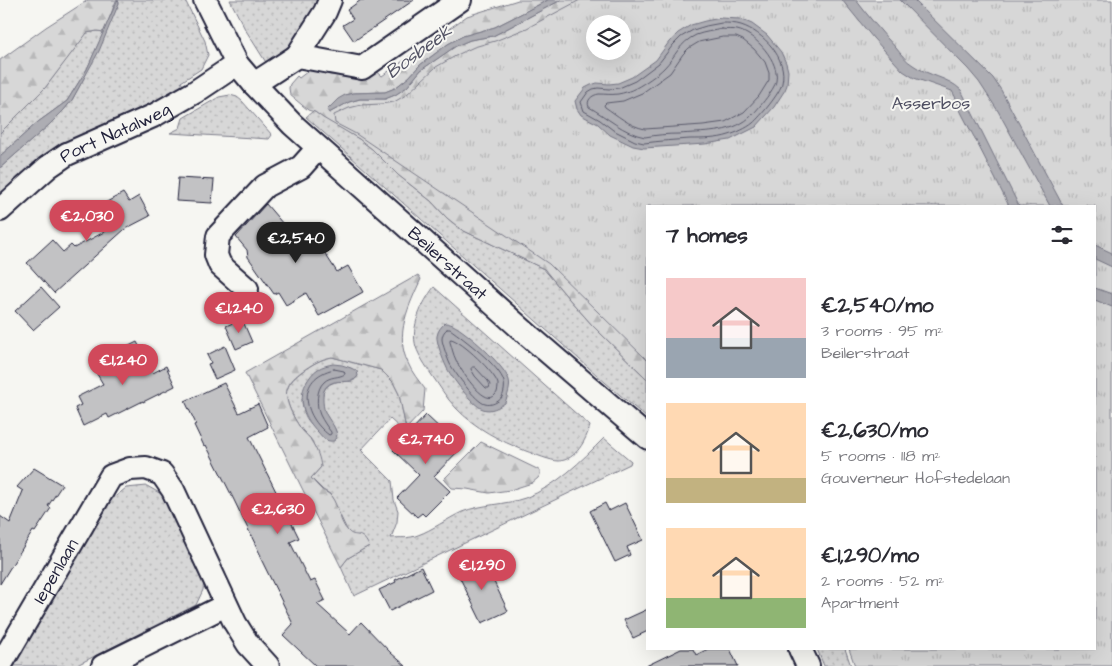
<!DOCTYPE html>
<meta charset="utf-8">
<style>
body{margin:0;font-family:"Architects Daughter",sans-serif;background:#f7f7f7;color:#2b2b33;height:100vh;display:flex;flex-direction:column;font-size:19px;white-space:nowrap}
*{box-sizing:border-box;margin:0}
p{font-size:16px;color:#7c7c81}
.icon{flex:none;width:28px;height:28px;fill:none;stroke:currentColor;stroke-width:2;stroke-linecap:round;stroke-linejoin:round}
.map{position:relative;flex:1;overflow:hidden}
.details{position:absolute;left:646px;top:205px;width:450px;height:445px;display:flex;flex-direction:column;background:#fff;border-radius:0px;box-shadow:0 5px 20px #0002}
.details>*{flex:none}
.fabs{position:absolute;left:586px;top:15px;display:grid;gap:10px}
.fabs a{display:grid;place-items:center;width:45px;height:45px;border-radius:50%;background:#fff;box-shadow:0 5px 20px #0002;font-size:25px}
.price{position:absolute;translate:-50% -42px;padding:0 11px;border-radius:18px;background:#d1495b;color:#fff;font-size:16px;line-height:32px;filter:drop-shadow(0 1px 2px #0008)}
.price::after{content:'';position:absolute;left:50%;top:30px;width:15px;height:11px;margin-left:-8px;background:inherit;clip-path:polygon(0 0,100% 0,50% 100%)}
.price.current{background:#222;color:#fff}
ul{padding:0;list-style:none}
li{display:flex;align-items:center;gap:15px;height:125px;padding:0 20px}
li span{display:grid;place-items:center;flex:none;width:140px;height:100px;border-radius:0px;color:#555}
li>.icon{margin-inline-start:auto}
span .icon{width:60px;height:60px;fill:#fffc;stroke-width:1}
li b{font-size:21px}
h2{display:flex;justify-content:space-between;align-items:center;height:60px;padding:0 20px;font-size:21px}
.map>svg:first-child{display:block}
.grass{fill:url(#grass-dots);stroke:#7c7c89;fill-rule:evenodd}
.forest{fill:url(#forest-firs);stroke:#7c7c89;fill-rule:evenodd}
.park{fill:url(#park-tufts);stroke:#7c7c89;fill-rule:evenodd}
.water{fill:#adadb3;stroke:#757583}
.lines{fill:none;stroke-linecap:round;stroke-linejoin:round}
.shore{stroke:#5a5a6b;stroke-width:1}
.building{fill:#c2c2c4;stroke:#22223b}
.minor-casing{stroke:#22223b;stroke-width:26}
.minor{stroke:#f6f6f2;stroke-width:22}
.labels{text-anchor:middle;dominant-baseline:central;stroke-width:4;stroke-linejoin:round;paint-order:stroke}
.park-label{font-size:18px;fill:#4f4f62;stroke:#f6f6f2}
.street-label{font-size:18px;fill:#22223b;stroke:#f6f6f2}
.water-label{font-size:19px;font-style:italic;fill:#535365;stroke:#f6f6f2}
</style>
<div class="map">
<svg width="1112" height="666" viewBox="0 0 1112 666">
<defs>
<pattern id="grass-dots" width="8" height="8" patternUnits="userSpaceOnUse" patternTransform="scale(1.25)"><rect width="8" height="8" fill="#d7d7d7"/><path d="M2 2h.1M6 6h.1" fill="none" stroke="#b8b8b9" stroke-width="1.8" stroke-linecap="round"/></pattern>
<pattern id="forest-firs" width="22" height="20" patternUnits="userSpaceOnUse" patternTransform="scale(1.25)"><rect width="22" height="20" fill="#d7d7d7"/><path d="M5 1l3.5 6h-7zM16 11l3.5 6h-7z" fill="#b8b8b9"/></pattern>
<pattern id="park-tufts" width="24" height="20" patternUnits="userSpaceOnUse" patternTransform="scale(1.25)"><rect width="24" height="20" fill="#d7d7d7"/><path d="M3 7l-1-3M5 7V3M7 7l1-3M15 17l-1-3M17 17v-4M19 17l1-3" fill="none" stroke="#b8b8b9"/></pattern>
</defs>
<rect width="100%" height="100%" fill="#f6f6f2"/>
<filter id="ink" filterUnits="userSpaceOnUse"><feTurbulence type="fractalNoise" baseFrequency=".02" numOctaves="2"/><feDisplacementMap in="SourceGraphic" scale="10" xChannelSelector="R" yChannelSelector="G"/><feConvolveMatrix kernelMatrix="1 2 1 2 8 2 1 2 1" color-interpolation-filters="sRGB"/></filter>
<g filter="url(#ink)">
<path class="grass" d="M 118,0 L 185,0 L 205,41 L 208,55 L 201,69 L 181,82 L 185,88 L 0,196 L 0,168 L 49,125 L 64,110 L 72,100 L 84,78 L 119,3 Z
M 230,0 L 324,0 L 304,39 L 267,64 L 245,29 Z
M 97,31 L 104,32 L 87,69 L 67,101 L 38,122 L 0,156 L 0,133 L 45,88 L 83,37 L 87,33 Z
M 230,95 L 237,97 L 242,101 L 272,135 L 269,139 L 170,133 L 180,128 L 183,118 L 219,97 Z
M 313,111 L 359,139 L 372,149 L 398,175 L 431,201 L 447,218 L 462,230 L 544,269 L 569,299 L 593,326 L 647,379 L 647,418 L 606,383 L 306,117 Z
M 434,287 L 590,426 C 586,440 576,460 559,461 C 551,461 534,454 526,451 C 500,441 475,428 456,408 C 446,398 439,385 431,374 C 426,366 419,356 416,347 C 410,327 422,303 434,287 ZM 503,370 L 460,387 L 455,379 Z
M 332,357 L 381,370 L 393,382 L 399,394 L 406,429 L 403,431 L 390,419 L 361,450 L 392,481 L 394,500 L 398,511 L 397,522 L 391,538 C 400,537 409,539 418,535 C 432,530 447,519 462,512 C 482,504 505,505 525,498 C 557,486 581,461 604,438 L 631,461 L 630,464 L 354,596 L 341,567 L 348,558 L 369,546 L 348,532 L 330,494 L 323,490 L 311,478 L 321,467 C 318,459 316,450 312,441 C 310,437 305,434 302,430 C 295,421 282,398 288,387 C 291,380 299,374 304,370 C 313,364 321,359 332,357 ZM 351,368 L 358,376 C 356,378 356,380 352,381 C 351,382 346,381 344,381 C 325,381 319,393 324,411 C 327,421 339,427 336,439 C 316,428 303,425 302,399 Z
M 147,486 L 163,495 L 204,579 L 203,590 L 196,605 L 75,666 L 11,666 L 111,500 L 126,488 Z
M 817,649 L 845,649 L 851,666 L 824,666 Z"/>
<path class="forest" d="M 88,0 L 118,0 L 116,1 L 104,32 L 97,31 L 87,33 L 45,88 L 0,133 L 0,60 L 46,27 Z
M 518,0 L 548,0 L 495,27 L 463,36 L 448,44 L 420,65 L 409,77 L 395,88 L 385,92 L 353,93 L 345,95 L 329,113 L 349,102 L 360,99 L 385,99 L 395,95 L 407,87 L 421,70 L 456,46 L 470,40 L 493,36 L 561,0 L 635,0 L 648,227 L 647,379 L 593,326 L 569,299 L 544,269 L 462,230 L 447,218 L 431,201 L 398,175 L 372,149 L 359,139 L 323,118 L 315,112 L 308,110 L 290,95 L 289,88 L 290,84 L 297,76 L 299,78 L 312,68 C 332,81 352,74 373,68 L 382,76 L 467,16 ZM 595,24 L 622,24 L 622,51 L 595,51 Z
M 418,275 L 421,279 C 409,305 394,335 408,363 C 412,373 419,381 425,389 L 423,411 L 406,429 L 399,394 L 393,382 L 381,370 L 332,357 C 320,359 311,365 301,372 C 296,376 290,381 288,387 C 282,398 295,421 302,430 C 305,434 310,437 312,442 C 317,450 320,458 321,467 L 311,478 C 314,482 318,486 322,490 C 325,492 329,493 331,496 C 339,506 339,522 348,531 C 355,539 361,529 369,546 L 348,558 L 341,567 L 245,373 Z
M 481,442 L 537,469 L 540,471 L 540,475 L 538,478 L 532,483 L 510,490 L 489,493 L 467,489 L 452,488 L 444,479 Z"/>
<path class="park" d="M 580,0 L 1112,0 L 1112,666 L 855,666 L 849,649 L 1095,649 L 1095,206 L 648,206 L 647,360 L 549,264 L 356,134 L 335,123 L 334,115 L 349,108 L 361,105 L 381,104 L 394,102 L 406,95 L 436,67 L 459,54 L 474,47 L 495,41 L 527,28 ZM 595,24 L 622,24 L 622,51 L 595,51 Z"/>
<path class="water" d="M 118,0 L 119,3 L 99,51 L 72,100 L 64,110 L 49,125 L 0,168 L 0,156 L 38,122 L 67,101 L 87,69 L 117,1 Z
M 548,0 L 561,0 L 493,36 L 470,40 L 456,46 L 421,70 L 407,87 L 395,95 L 385,99 L 360,99 L 349,102 L 329,113 L 327,110 L 338,99 L 345,95 L 353,93 L 385,92 L 395,88 L 409,77 L 420,65 L 448,44 L 463,36 L 495,27 Z
M 842,0 L 856,0 C 869,17 882,33 896,48 C 901,54 906,61 913,65 C 928,76 948,77 961,90 L 1019,206 L 1009,206 C 994,176 979,146 963,116 C 958,108 957,98 952,91 L 914,78 L 903,71 L 873,38 Z
M 900,0 L 914,0 L 993,78 L 1001,90 L 1063,206 L 1050,206 L 998,111 L 979,82 L 968,69 Z
M 721,18 L 740,19 L 752,24 L 767,35 L 781,52 L 786,63 L 788,71 L 787,85 L 785,90 L 774,107 L 756,127 L 730,140 L 705,144 L 644,148 L 633,146 L 610,135 L 598,124 L 581,115 L 577,109 L 575,101 L 585,88 L 591,85 L 597,83 L 609,84 L 618,83 L 632,77 L 656,60 L 669,42 L 678,33 L 691,25 L 705,21 Z
M 1095,245 L 1112,253 L 1112,267 L 1095,259 Z
M 1095,288 L 1112,294 L 1112,307 L 1095,300 Z
M 445,323 C 448,323 450,324 453,325 C 467,332 504,365 509,380 C 511,388 507,396 505,403 C 499,407 491,412 483,409 C 473,406 450,376 446,366 C 443,360 436,341 437,336 C 438,330 441,327 445,323 Z
M 333,364 L 342,365 L 351,368 L 357,371 L 358,376 C 351,387 335,376 326,387 C 323,391 323,394 323,399 C 323,419 334,420 337,435 L 334,441 C 326,442 323,438 318,432 C 305,419 297,401 306,383 C 309,378 313,372 318,369 C 323,366 328,365 333,364 Z"/>
<g class="lines">
<path class="shore" d="M 722,23 C 728,23 735,23 741,25 C 763,32 788,58 782,83 C 781,92 760,117 753,123 C 747,128 736,133 729,135 C 717,139 703,139 690,139 C 675,140 660,141 644,143 L 635,141 L 613,130 L 600,120 L 584,111 L 581,102 L 588,92 L 593,89 L 598,88 L 609,89 L 619,88 L 635,81 L 659,63 L 673,45 L 681,37 L 693,30 L 706,26 Z
M 722,29 C 727,30 733,29 737,30 C 756,34 780,62 776,81 C 775,89 755,113 749,118 C 730,134 702,132 679,134 C 667,134 656,135 645,137 C 623,133 607,117 589,107 C 586,100 592,95 599,94 C 605,94 611,95 618,94 C 624,93 630,91 636,88 C 645,83 657,75 664,68 C 676,56 679,43 696,35 C 704,32 713,31 722,29 Z
M 723,37 L 736,37 L 743,40 L 754,49 L 765,62 L 769,73 L 769,80 L 759,96 L 744,112 L 725,122 L 703,125 L 645,129 C 629,126 617,115 605,107 L 604,105 L 606,103 L 623,101 L 642,93 L 670,73 L 683,54 L 689,48 L 699,42 Z
M 447,329 L 450,329 C 464,339 500,366 504,382 C 505,387 504,393 502,397 C 499,402 491,406 485,404 C 476,402 455,373 450,364 C 448,360 442,343 442,339 C 442,335 444,331 447,329 Z
M 451,339 C 462,341 495,373 498,384 C 498,387 498,393 495,395 C 485,408 459,368 456,360 C 453,354 452,348 450,342 Z
M 473,367 L 475,367 L 488,381 L 490,385 L 489,388 L 486,388 L 475,376 L 471,369 Z
M 334,369 L 344,371 L 345,374 C 339,378 330,376 324,382 C 316,389 316,406 320,415 C 323,421 327,427 331,432 L 331,434 L 329,435 C 303,416 295,378 334,369 Z"/>
</g>
<path class="building" d="M 361,0 L 414,0 L 354,41 L 343,25 L 353,19 L 347,10 Z
M 178,178 L 214,180 L 212,203 L 176,201 Z
M 123,193 L 129,202 L 139,196 L 150,216 L 125,229 L 54,293 L 27,263 L 52,240 L 63,252 L 71,245 L 74,248 L 106,231 L 94,209 Z
M 266,204 L 295,238 L 306,231 L 308,232 L 311,232 L 337,272 L 348,266 L 363,292 L 319,316 L 306,293 L 286,305 L 278,292 L 274,294 L 248,257 L 247,250 L 236,237 Z
M 41,287 L 59,307 L 33,330 L 15,311 Z
M 242,319 L 252,342 L 236,349 L 226,326 Z
M 137,342 L 153,373 L 166,366 L 175,386 L 143,402 L 143,401 L 109,418 L 107,414 L 83,426 L 75,408 L 81,405 L 77,397 L 103,384 L 97,374 L 110,368 L 105,358 Z
M 225,346 L 235,370 L 215,379 L 208,364 L 211,363 L 207,355 Z
M 224,383 L 239,413 L 258,404 L 268,427 L 249,437 L 299,538 L 290,542 L 310,582 L 315,580 L 325,600 L 317,604 L 350,634 L 361,622 L 391,653 L 406,666 L 316,666 L 283,635 L 293,624 L 260,557 L 261,556 L 233,498 L 206,445 L 204,446 L 194,425 L 196,424 L 185,401 Z
M 426,415 L 461,448 L 434,476 L 450,491 L 425,516 L 422,513 L 417,517 L 397,498 L 419,475 L 393,450 Z
M 34,468 L 62,485 L 48,506 L 51,508 L 35,532 L 33,531 L 0,584 L 0,516 L 10,523 L 23,491 L 17,487 Z
M 605,503 L 609,511 L 625,503 L 643,540 L 627,547 L 630,555 L 615,562 L 590,511 Z
M 482,557 L 508,611 L 482,623 L 459,576 L 464,574 L 460,568 Z
M 421,567 L 432,590 L 390,611 L 379,590 L 396,582 L 395,580 Z
M 648,609 L 648,631 L 633,638 L 624,620 Z
M 681,649 L 693,649 L 696,655 L 708,649 L 730,649 L 738,666 L 646,666 Z"/>
<g class="lines">
<g class="minor-casing">
<g id="minor">
<path id="s1" d="M 205,0 L 237,64 L 254,84 L 292,124 L 527,334 L 648,438"/>
<path d="M 297,56 L 325,12 L 330,0"/>
<path d="M 254,84 L 297,56 L 362,68 L 460,0"/>
<path id="s2" d="M 0,210 L 48,167 L 67,154 L 153,116 L 195,92 L 237,64"/>
<path d="M 247,289 L 220,265 L 216,255 L 218,236 L 265,186 L 301,167 L 318,148"/>
<path d="M 800,649 L 808,666"/>
<path id="s3" d="M 0,666 L 111,476 L 130,469 L 146,468 L 162,474 L 173,490 L 235,623 L 248,644 L 268,666"/>
<path d="M 103,666 L 226,605"/>
</g>
</g>
<use href="#minor" class="minor"/>
</g>
</g>
<g class="labels">
<g class="park-label">
<text x="931" y="103">Asserbos</text>
</g>
<g class="street-label">
<text stroke="none"><textPath href="#s2" startOffset="140">Port Natalweg</textPath></text>
<text stroke="none"><textPath href="#s1" startOffset="362">Beilerstraat</textPath></text>
<text stroke="none"><textPath href="#s3" startOffset="110">Iepenlaan</textPath></text>
</g>
<g class="water-label">
<text transform="translate(419 52) rotate(-36)">Bosbeek</text>
</g>
</g>
</svg>
<div class="fabs">
<a><svg class="icon" aria-label="layers" viewBox="0 0 24 24"><path d="M12 4l9 5-9 5-9-5zM3 14l9 5 9-5"/></svg></a>
</div>
<b class="price" style="left:87px;top:242px">€2,030</b>
<b class="price current" style="left:296px;top:264px">€2,540</b>
<b class="price" style="left:239px;top:334px">€1,240</b>
<b class="price" style="left:123px;top:386px">€1,240</b>
<b class="price" style="left:426px;top:465px">€2,740</b>
<b class="price" style="left:278px;top:535px">€2,630</b>
<b class="price" style="left:482px;top:591px">€1,290</b>
<section class="details">
<h2>7 homes<svg class="icon" aria-label="filters" viewBox="0 0 24 24"><path d="M4 7h16M4 17h16"/><circle cx="9" cy="7" r="2"/><circle cx="15" cy="17" r="2"/></svg></h2>
<ul>
<li><span style="background:linear-gradient(#f6c9c9 60%,#9aa5b1 0)"><svg class="icon" aria-label="home" viewBox="0 0 24 24"><path d="M3 11l9-7 9 7M6 9v11h12V9"/></svg></span><div><b>€2,540/mo</b><p>3 rooms · 95 m²</p><p>Beilerstraat</p></div></li>
<li><span style="background:linear-gradient(#ffd9b3 75%,#c2b280 0)"><svg class="icon" aria-label="home" viewBox="0 0 24 24"><path d="M3 11l9-7 9 7M6 9v11h12V9"/></svg></span><div><b>€2,630/mo</b><p>5 rooms · 118 m²</p><p>Gouverneur Hofstedelaan</p></div></li>
<li><span style="background:linear-gradient(#ffd9b3 70%,#8fb573 0)"><svg class="icon" aria-label="home" viewBox="0 0 24 24"><path d="M3 11l9-7 9 7M6 9v11h12V9"/></svg></span><div><b>€1,290/mo</b><p>2 rooms · 52 m²</p><p>Apartment</p></div></li>
</ul>
</section>
</div>
